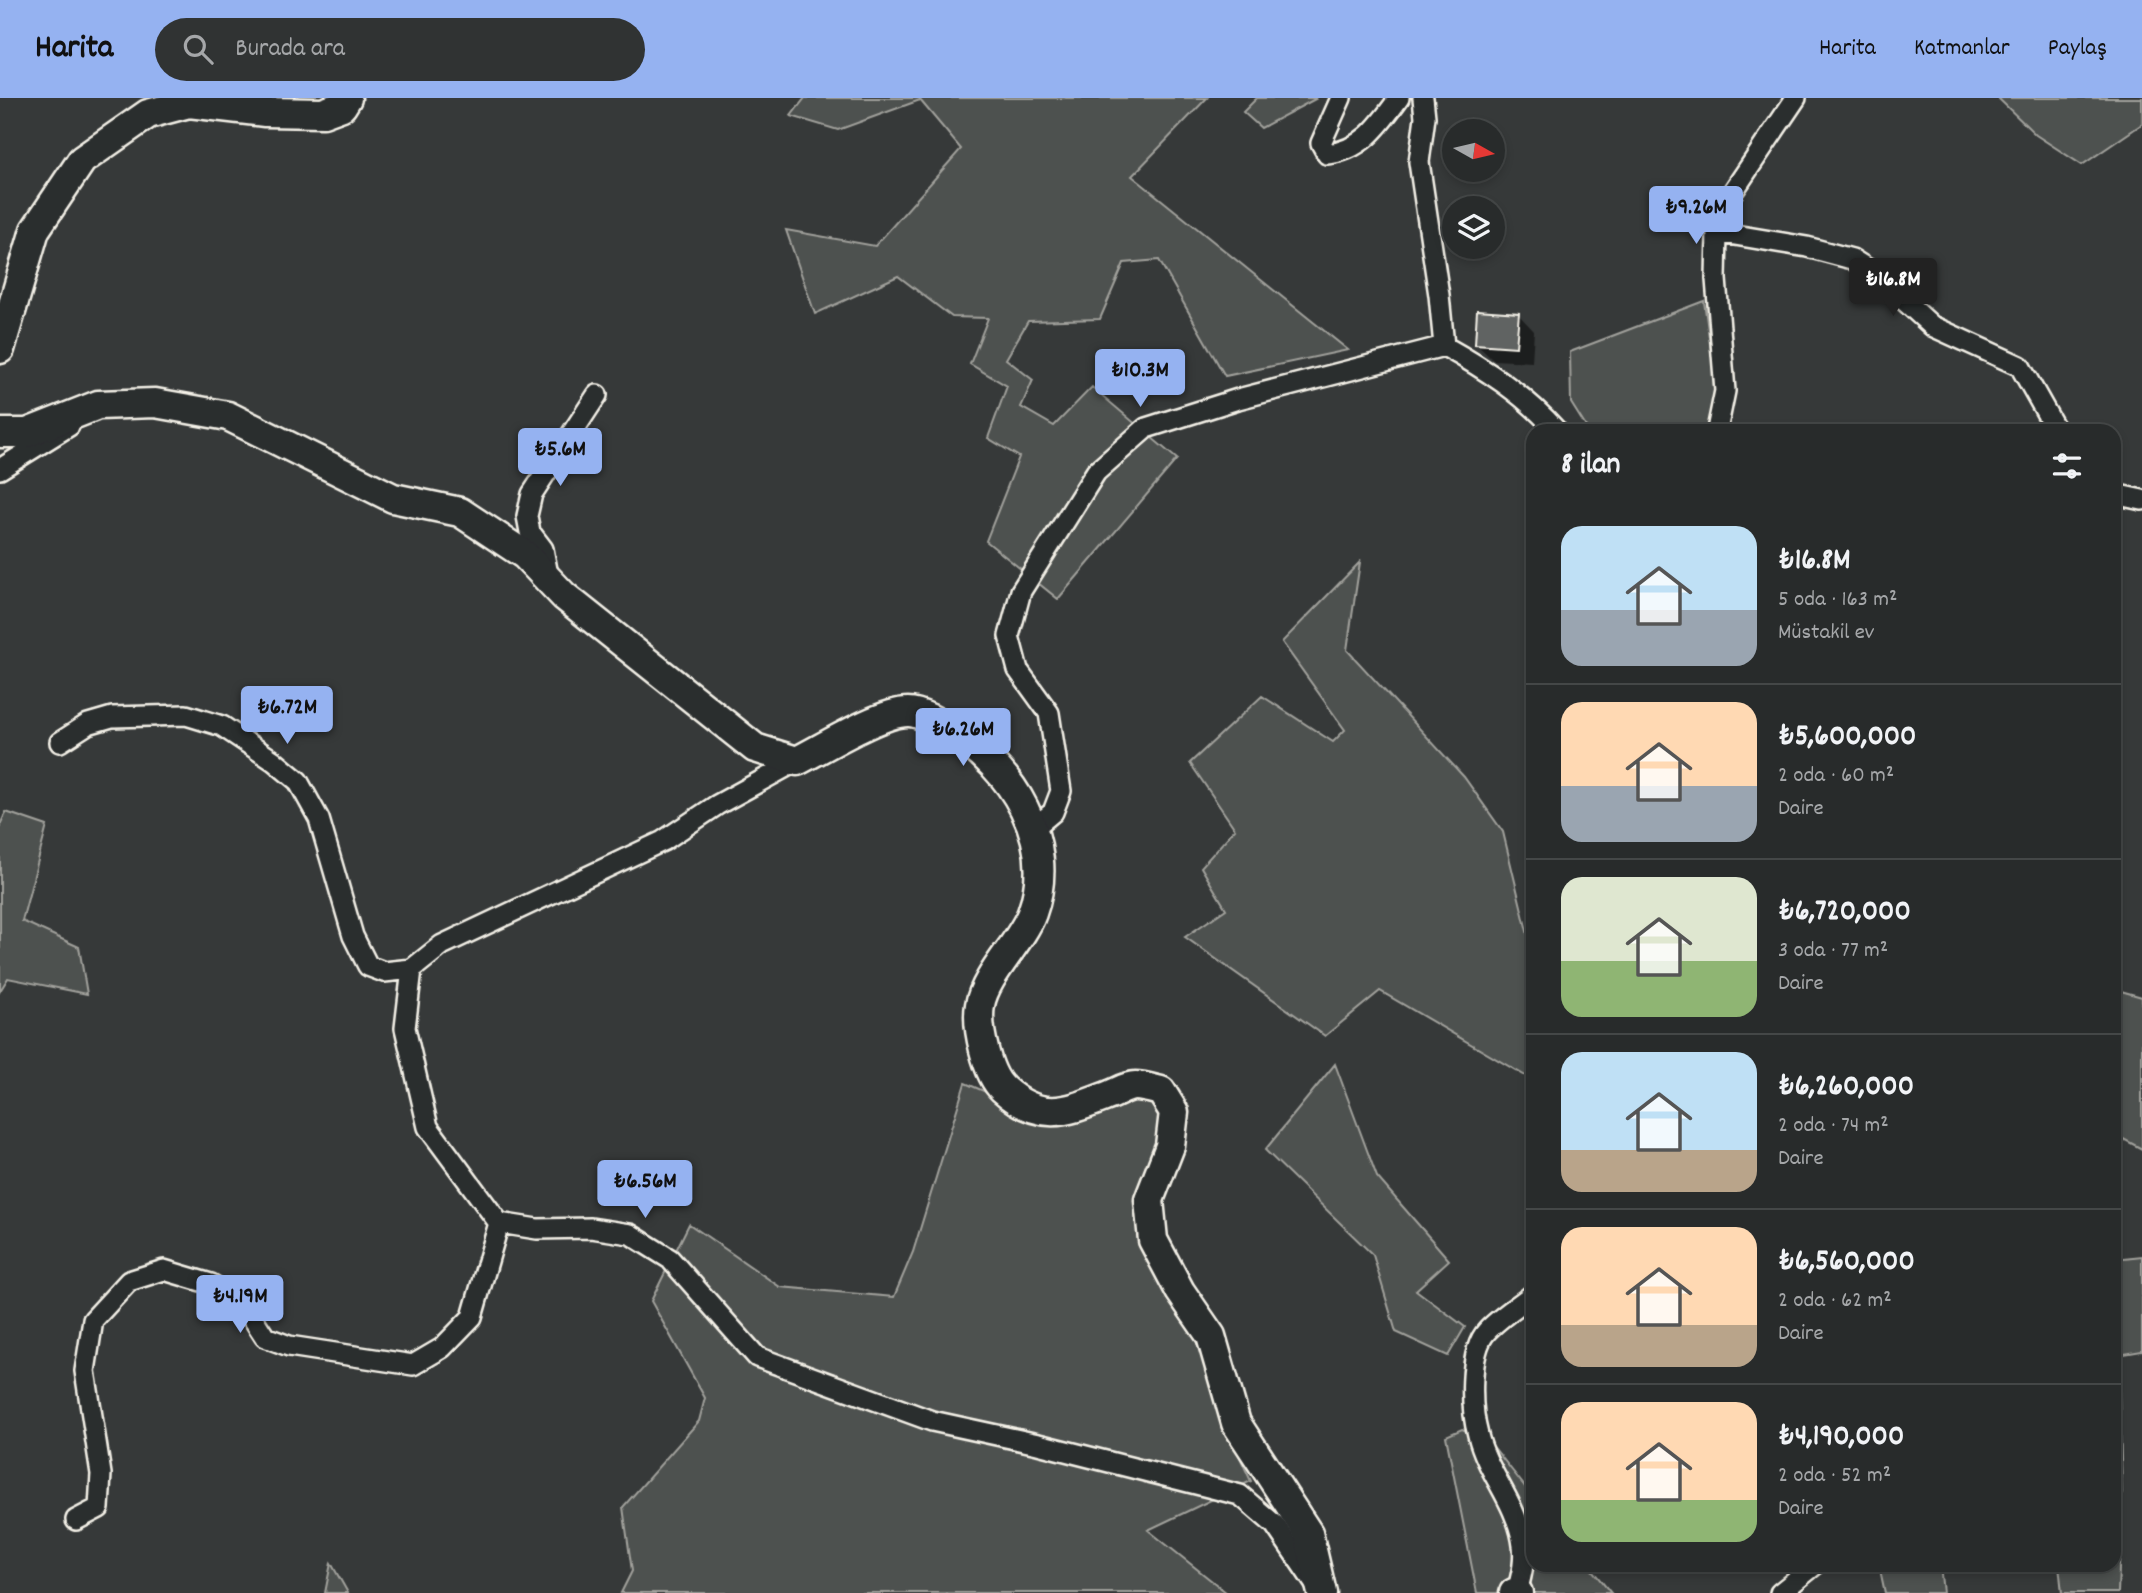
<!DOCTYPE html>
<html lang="tr">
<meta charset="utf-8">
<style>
body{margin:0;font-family:Dekko,sans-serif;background:#303333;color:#f1f3f6;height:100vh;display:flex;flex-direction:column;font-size:26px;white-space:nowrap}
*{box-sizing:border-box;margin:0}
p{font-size:23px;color:#a5a7a9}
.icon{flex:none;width:38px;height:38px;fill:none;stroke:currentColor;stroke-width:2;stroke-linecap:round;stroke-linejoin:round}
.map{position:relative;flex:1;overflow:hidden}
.panel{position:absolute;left:1526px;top:326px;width:595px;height:1148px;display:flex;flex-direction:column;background:#282b2b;border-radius:21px;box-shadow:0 4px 10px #0003,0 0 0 2px #444747}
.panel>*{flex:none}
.needle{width:46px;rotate:98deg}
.fabs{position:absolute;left:1442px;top:21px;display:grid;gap:14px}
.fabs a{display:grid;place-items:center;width:63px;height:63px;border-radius:50%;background:#282b2b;box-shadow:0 4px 10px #0003,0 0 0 2px #444747;font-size:35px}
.price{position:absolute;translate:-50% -60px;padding:0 16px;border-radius:7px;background:#95b2f1;color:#111;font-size:23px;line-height:46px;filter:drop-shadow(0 2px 4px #0008)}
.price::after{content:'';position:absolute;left:50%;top:42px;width:21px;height:16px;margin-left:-10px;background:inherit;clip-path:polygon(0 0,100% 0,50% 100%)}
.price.active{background:#222;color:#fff}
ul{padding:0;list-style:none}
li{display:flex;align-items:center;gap:21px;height:175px;padding:0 35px}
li+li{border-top:2px solid #444747}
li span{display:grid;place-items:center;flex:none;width:196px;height:140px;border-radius:21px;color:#555}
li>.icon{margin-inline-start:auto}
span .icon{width:84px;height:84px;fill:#fffc;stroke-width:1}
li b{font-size:30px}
h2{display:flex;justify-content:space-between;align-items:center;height:84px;padding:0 35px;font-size:30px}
header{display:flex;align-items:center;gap:42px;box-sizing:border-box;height:98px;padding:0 35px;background:#95b2f1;color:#111}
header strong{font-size:33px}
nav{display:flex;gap:38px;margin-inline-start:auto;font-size:24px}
.search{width:490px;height:63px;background:#303333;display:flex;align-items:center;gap:18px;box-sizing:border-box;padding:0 24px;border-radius:38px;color:#a5a7a9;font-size:26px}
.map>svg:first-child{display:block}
.green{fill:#4e514f;stroke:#a1a19c;stroke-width:2}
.shadow{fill:#0007}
.building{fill:#616362;stroke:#f4f1e8;stroke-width:2}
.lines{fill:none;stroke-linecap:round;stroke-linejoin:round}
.street-casing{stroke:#f4f1e8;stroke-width:24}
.secondary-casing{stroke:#f4f1e8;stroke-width:33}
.street{stroke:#2a2d2e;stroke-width:19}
.secondary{stroke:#2a2d2e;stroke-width:28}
</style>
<header>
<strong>Harita</strong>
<div class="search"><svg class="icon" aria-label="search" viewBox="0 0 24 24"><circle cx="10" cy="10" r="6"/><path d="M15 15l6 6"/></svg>Burada ara</div>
<nav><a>Harita</a><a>Katmanlar</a><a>Paylaş</a></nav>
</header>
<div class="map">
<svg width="2142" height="1495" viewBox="0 0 2142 1495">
<rect width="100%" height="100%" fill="#363939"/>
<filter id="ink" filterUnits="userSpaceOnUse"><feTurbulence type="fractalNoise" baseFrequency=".0143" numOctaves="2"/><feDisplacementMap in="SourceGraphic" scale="14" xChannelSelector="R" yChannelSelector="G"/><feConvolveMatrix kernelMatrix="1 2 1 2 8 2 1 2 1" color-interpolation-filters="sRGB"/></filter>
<g filter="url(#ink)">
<path class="green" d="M 805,0 L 1207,0 L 1132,78 L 1348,252 L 1225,278 L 1159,162 L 1124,165 L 1100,221 L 1028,223 L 1006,261 L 1033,282 L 1021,309 L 1054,328 L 1092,289 L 1177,361 L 1058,501 L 986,443 L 1019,359 L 988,340 L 1007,288 L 970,266 L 988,220 L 952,219 L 898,178 L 815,216 L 786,132 L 875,148 L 961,51 L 920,2 L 838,32 L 791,18 Z
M 1257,0 L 1317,0 L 1261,30 L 1243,14 Z
M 1998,0 L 2142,0 L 2142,26 L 2082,67 L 2036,37 Z
M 1704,203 L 1716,289 L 1709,332 L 1588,332 L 1571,305 L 1570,254 Z
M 1360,464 L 1347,552 L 1464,679 L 1503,734 L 1533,858 L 1533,975 L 1529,980 L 1380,893 L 1325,938 L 1185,839 L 1226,811 L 1201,769 L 1235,731 L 1190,665 L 1262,598 L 1333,644 L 1345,632 L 1282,544 Z
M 6,714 L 47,728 L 22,823 L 79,849 L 87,896 L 8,880 L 0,893 L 0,727 Z
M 2114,891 L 2142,899 L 2142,1051 L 2116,1037 L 2114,1066 Z
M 1335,966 L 1377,1079 L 1449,1162 L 1416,1192 L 1465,1229 L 1448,1258 L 1396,1234 L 1373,1157 L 1265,1052 Z
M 965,985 L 1054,1023 L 1132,998 L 1158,1004 L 1163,1036 L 1140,1122 L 1201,1237 L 1218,1312 L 1251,1383 L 1148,1432 L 1227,1495 L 621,1495 L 632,1473 L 623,1409 L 699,1323 L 705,1300 L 651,1203 L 689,1126 L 780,1189 L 894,1199 L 913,1154 Z
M 2142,1158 L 2142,1253 L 2118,1257 L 2122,1395 L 2118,1495 L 2062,1495 L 2059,1467 L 2114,1466 L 2114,1161 Z
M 1462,1331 L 1488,1342 L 1533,1399 L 1533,1466 L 1588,1467 L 1611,1495 L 1477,1495 L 1446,1338 Z
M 331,1465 L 348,1495 L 325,1495 Z
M 1879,1467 L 1940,1467 L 1943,1495 L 1885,1495 Z"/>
<path class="shadow" d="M 1518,216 L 1534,233 L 1532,264 L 1493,262 L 1476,246 Z"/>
<path class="building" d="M 1477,212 L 1519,215 L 1516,249 L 1475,246 Z"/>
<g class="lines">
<g class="street-casing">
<path id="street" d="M 1341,0 L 1321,45 L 1327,56 C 1362,53 1380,26 1399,0
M 1423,0 L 1425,19 L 1419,64 L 1439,197 L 1444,248
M 1717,134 L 1807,149 L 1852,161 L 1874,175 L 1932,228 L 2020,268 L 2056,332
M 1717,332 L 1725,293 L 1716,181 L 1717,134 L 1730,98 L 1796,0
M 0,371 L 69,328
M 2114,396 L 2142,402
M 549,482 L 543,451 L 530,434 L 527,418 L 532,396 L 597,297
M 60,644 L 88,626 L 112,619 L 186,617 L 222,628 L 274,663 L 298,683 L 319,721 L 353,838 L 368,868 L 384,874 L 412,871
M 797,663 L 717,707 L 663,743 L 442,847 L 412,871 L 405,930 L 428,1029 L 499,1125 L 537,1131 L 591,1130 L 630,1136 L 670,1161 L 757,1259 L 932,1323 L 1038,1346 L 1240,1397 L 1275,1427 L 1315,1486
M 1035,729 L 1053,714 L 1061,693 L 1049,615 L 1018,572 L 1009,538 L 1021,493 L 1096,374 L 1146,330 L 1238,301 L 1444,248 C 1485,271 1524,296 1556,332
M 76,1422 L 99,1410 L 101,1376 L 85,1273 L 93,1222 L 129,1183 L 164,1172 L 211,1186 L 243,1205 L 265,1239 L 289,1248 L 413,1267 L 442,1250 L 472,1219 L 499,1125
M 1517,1494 C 1522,1476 1526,1460 1522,1441 C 1515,1403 1487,1374 1478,1337 C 1471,1312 1468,1253 1487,1233 C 1500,1219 1518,1208 1533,1196
M 1780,1495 L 1816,1466"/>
</g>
<g class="secondary-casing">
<path id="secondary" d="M 0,251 L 35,132 L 82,62 L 148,16 L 189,5 L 265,14 L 323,15 L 342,8 L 347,0
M 0,335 L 27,335 L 98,307 L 155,305 L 228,318 L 393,400 L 460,414 L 525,457 L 564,498 L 755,650 L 797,663 C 823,650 880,614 908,614 C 921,614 940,626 951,633 C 1012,669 1058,743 1032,815 C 1022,843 985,877 980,907 C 976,929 987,976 1003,991 C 1042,1026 1068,1013 1110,997 C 1118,994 1127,988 1135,988 C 1143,988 1153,991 1161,993 L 1174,1014 L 1170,1048 L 1149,1102 L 1153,1142 L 1180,1193 L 1211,1238 L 1236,1325 L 1308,1435 L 1322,1495
M 1514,1495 L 1518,1495"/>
</g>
<use href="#street" class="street"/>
<use href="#secondary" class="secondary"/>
</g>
</g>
</svg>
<div class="fabs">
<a><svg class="needle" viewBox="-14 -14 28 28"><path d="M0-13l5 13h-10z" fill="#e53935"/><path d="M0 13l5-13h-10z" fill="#a5a7a9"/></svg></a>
<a><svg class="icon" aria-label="layers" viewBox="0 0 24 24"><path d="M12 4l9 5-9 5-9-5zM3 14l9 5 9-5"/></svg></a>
</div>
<b class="price" style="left:1696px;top:148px">₺9.26M</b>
<b class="price active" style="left:1893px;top:220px">₺16.8M</b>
<b class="price" style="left:1140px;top:311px">₺10.3M</b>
<b class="price" style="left:560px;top:390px">₺5.6M</b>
<b class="price" style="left:287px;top:648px">₺6.72M</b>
<b class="price" style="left:963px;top:670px">₺6.26M</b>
<b class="price" style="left:645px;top:1122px">₺6.56M</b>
<b class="price" style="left:240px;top:1237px">₺4.19M</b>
<section class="panel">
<h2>8 ilan<svg class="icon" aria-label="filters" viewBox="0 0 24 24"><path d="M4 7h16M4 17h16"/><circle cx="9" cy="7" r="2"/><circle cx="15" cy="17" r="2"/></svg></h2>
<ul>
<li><span style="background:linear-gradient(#bfe0f5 60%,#9aa5b1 0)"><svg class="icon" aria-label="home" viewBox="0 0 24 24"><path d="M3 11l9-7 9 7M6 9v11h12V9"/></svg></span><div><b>₺16.8M</b><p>5 oda · 163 m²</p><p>Müstakil ev</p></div></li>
<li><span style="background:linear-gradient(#ffd9b3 60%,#9aa5b1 0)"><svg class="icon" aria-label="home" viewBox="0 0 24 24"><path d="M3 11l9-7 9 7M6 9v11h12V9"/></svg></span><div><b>₺5,600,000</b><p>2 oda · 60 m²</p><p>Daire</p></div></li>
<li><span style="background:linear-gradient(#dfe7d0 60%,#8fb573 0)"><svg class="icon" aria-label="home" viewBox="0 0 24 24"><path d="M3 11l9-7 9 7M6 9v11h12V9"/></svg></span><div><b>₺6,720,000</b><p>3 oda · 77 m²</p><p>Daire</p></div></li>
<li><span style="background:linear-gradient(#bfe0f5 70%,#b9a48a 0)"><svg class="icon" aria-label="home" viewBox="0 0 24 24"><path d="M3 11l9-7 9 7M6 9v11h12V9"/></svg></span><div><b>₺6,260,000</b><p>2 oda · 74 m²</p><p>Daire</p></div></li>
<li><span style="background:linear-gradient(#ffd9b3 70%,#b9a48a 0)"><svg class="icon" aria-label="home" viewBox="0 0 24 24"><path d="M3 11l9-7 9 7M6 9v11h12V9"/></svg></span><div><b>₺6,560,000</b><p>2 oda · 62 m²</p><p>Daire</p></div></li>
<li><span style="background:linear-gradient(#ffd9b3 70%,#8fb573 0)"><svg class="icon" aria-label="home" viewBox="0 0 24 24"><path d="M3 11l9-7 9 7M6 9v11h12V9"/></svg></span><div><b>₺4,190,000</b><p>2 oda · 52 m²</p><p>Daire</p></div></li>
</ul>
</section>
</div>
